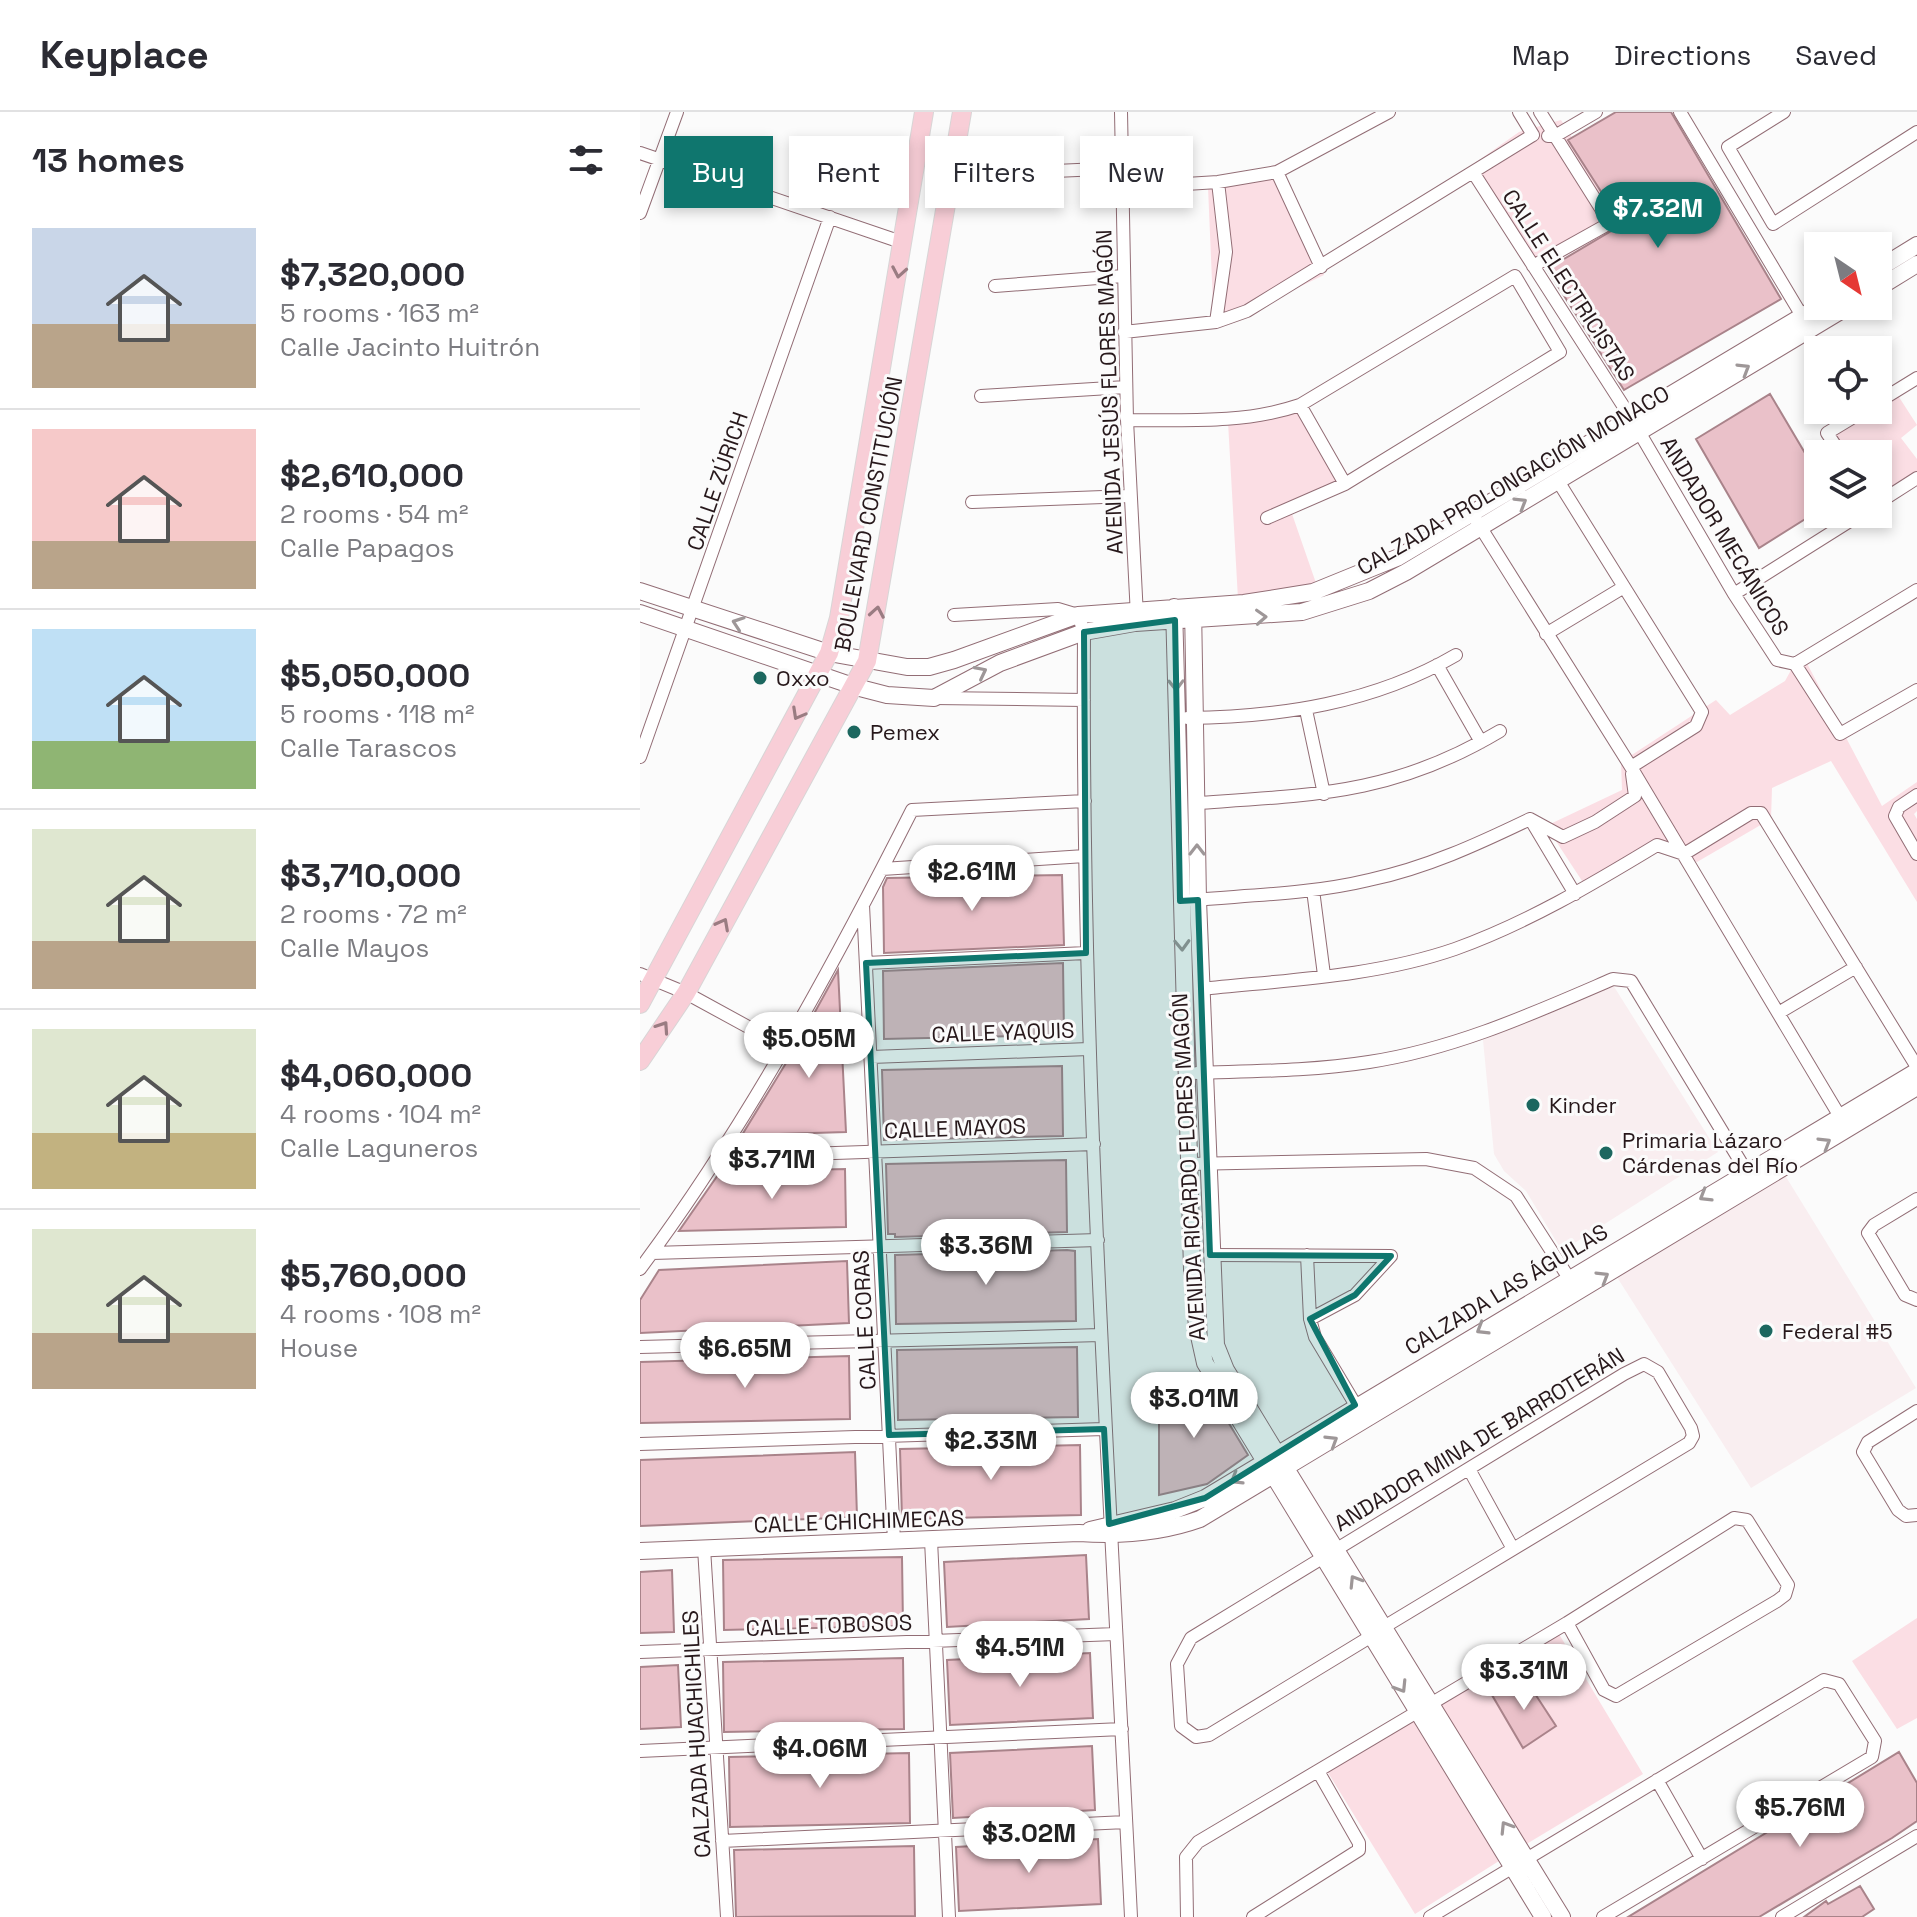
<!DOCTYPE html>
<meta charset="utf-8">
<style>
body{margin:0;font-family:"Space Grotesk",sans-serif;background:#f2f2f3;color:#2b2b33;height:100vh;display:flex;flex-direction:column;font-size:30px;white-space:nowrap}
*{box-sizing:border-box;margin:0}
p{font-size:26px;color:#7c7c81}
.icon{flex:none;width:44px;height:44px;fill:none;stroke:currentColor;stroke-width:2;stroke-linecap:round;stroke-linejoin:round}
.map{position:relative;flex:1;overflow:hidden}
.side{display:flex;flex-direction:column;background:#fff;width:640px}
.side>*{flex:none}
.guide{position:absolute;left:24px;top:24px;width:760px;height:72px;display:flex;gap:16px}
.needle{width:52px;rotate:145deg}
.controls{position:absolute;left:1164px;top:120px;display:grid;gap:16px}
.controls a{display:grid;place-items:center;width:88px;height:88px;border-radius:0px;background:#fff;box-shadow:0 4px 12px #0003;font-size:40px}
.price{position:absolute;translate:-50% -68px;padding:0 18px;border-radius:28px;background:#fff;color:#222;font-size:26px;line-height:52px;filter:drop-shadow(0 2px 4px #0008)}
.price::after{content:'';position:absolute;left:50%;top:48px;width:24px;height:18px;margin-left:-12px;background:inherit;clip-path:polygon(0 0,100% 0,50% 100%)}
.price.current{background:#0f766e;color:#fff}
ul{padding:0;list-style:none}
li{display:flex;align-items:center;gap:24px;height:200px;padding:0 32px}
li+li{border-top:2px solid #e1e1e2}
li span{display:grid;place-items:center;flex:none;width:224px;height:160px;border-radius:0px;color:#555}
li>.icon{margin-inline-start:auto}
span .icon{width:96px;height:96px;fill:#fffc;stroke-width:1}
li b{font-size:34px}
h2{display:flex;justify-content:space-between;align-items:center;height:96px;padding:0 32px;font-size:34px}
.chip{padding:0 28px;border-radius:0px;background:#fff;box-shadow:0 4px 12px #0003;font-size:28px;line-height:72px}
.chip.current{background:#0f766e;color:#fff}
header{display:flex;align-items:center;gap:48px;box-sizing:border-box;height:112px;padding:0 40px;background:#fff;border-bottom:2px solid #e1e1e2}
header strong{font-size:38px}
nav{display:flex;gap:44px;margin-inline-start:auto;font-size:28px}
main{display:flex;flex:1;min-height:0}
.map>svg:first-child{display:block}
.built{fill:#f9eef0}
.green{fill:#fbdee4}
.building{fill:#eac1c9;stroke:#a9838a;stroke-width:2}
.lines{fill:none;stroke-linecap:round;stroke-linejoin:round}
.street-casing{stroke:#926d75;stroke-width:14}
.secondary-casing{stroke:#926d75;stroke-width:18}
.primary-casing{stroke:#d8d5d6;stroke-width:20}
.street{stroke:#fff;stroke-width:12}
.secondary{stroke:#fff;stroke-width:16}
.primary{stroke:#f8ced7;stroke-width:18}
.oneway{stroke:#9a7c82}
.oneway2{stroke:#9e9798}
.marked{fill:#0f766e;fill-opacity:0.2;stroke:#0f766e;stroke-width:6;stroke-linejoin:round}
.poi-dot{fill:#1c675f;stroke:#fbfbfb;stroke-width:3}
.labels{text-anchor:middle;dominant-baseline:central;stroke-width:6;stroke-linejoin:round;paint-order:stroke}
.street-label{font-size:22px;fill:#27181b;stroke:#fbfbfb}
.poi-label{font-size:22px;fill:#27181b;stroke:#fbfbfb;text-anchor:start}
</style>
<header>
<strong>Keyplace</strong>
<nav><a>Map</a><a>Directions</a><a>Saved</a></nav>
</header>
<main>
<section class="side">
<h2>13 homes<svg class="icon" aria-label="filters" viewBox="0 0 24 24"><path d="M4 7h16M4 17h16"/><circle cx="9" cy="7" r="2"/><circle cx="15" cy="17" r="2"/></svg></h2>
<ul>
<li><span style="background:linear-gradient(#c9d6e8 60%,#b9a48a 0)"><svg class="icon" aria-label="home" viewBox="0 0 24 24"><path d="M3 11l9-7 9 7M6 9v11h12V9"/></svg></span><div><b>$7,320,000</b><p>5 rooms · 163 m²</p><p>Calle Jacinto Huitrón</p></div></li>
<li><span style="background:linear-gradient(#f6c9c9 70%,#b9a48a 0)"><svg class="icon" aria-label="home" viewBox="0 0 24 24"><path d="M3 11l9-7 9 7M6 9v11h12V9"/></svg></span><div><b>$2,610,000</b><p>2 rooms · 54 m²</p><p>Calle Papagos</p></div></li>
<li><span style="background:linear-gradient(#bfe0f5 70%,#8fb573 0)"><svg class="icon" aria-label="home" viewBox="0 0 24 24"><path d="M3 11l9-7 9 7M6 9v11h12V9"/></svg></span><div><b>$5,050,000</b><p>5 rooms · 118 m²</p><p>Calle Tarascos</p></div></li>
<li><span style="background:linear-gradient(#dfe7d0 70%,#b9a48a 0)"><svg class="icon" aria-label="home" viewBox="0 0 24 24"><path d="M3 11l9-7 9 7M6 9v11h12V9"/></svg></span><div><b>$3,710,000</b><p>2 rooms · 72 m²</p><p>Calle Mayos</p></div></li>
<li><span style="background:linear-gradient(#dfe7d0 65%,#c2b280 0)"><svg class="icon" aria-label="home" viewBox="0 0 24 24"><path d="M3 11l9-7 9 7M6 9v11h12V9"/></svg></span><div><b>$4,060,000</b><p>4 rooms · 104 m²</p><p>Calle Laguneros</p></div></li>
<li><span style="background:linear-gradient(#dfe7d0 65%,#b9a48a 0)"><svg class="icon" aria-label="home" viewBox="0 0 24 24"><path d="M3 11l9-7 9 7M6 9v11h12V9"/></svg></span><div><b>$5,760,000</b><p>4 rooms · 108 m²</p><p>House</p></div></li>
</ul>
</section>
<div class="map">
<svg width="1277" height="1805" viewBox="0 0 1277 1805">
<rect width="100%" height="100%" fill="#fbfbfb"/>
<path class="built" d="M 973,873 L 1078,1040 L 922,1139 L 886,1079 L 864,1059 L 854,1042 L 843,928 Z
M 1143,1060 L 1276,1276 L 1111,1376 L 975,1162 Z"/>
<path class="green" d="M 921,8 L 986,111 L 891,163 L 825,58 L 879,20 Z
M 641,51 L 684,163 L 574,216 L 568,75 Z
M 1257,282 L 1277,313 L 1261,326 L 1277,347 L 1277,362 L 1238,387 L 1238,342 L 1204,342 L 1190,323 L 1230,298 L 1238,298 L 1238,293 Z
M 666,292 L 714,373 L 651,399 L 677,474 L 598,487 L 588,310 Z
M 1161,540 L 1242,694 L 1277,670 L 1277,699 L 1274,702 L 1277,707 L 1277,790 L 1191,649 L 1132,676 L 1131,707 L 1057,750 L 1014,737 L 948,778 L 906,714 L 982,678 L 981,650 L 1076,588 L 1090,603 L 1145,569 Z
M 1277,1506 L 1277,1606 L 1257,1617 L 1212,1549 Z
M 919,1522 L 1003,1662 L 883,1734 L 799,1594 Z
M 772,1607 L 859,1749 L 775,1802 L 687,1659 Z"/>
<path class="building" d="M 976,0 L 1031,0 L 1141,187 L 984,278 L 907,157 L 978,115 L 978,106 L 928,28 Z
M 1130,282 L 1178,363 L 1178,399 L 1119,436 L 1056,327 Z
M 422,763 L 424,833 L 244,841 L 243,775 L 247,766 Z
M 423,851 L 424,923 L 244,927 L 243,859 Z
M 198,858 L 206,1020 L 102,1023 L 154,938 Z
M 422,954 L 423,1024 L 244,1028 L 242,958 Z
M 426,1048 L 427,1120 L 255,1125 L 255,1122 L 248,1122 L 246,1052 Z
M 205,1057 L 206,1115 L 39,1119 L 80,1060 Z
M 427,1138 L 435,1139 L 436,1209 L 256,1212 L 255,1143 Z
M 207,1149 L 209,1211 L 0,1221 L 0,1188 L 19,1158 Z
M 437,1235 L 438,1305 L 258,1308 L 257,1238 Z
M 209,1244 L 210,1307 L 0,1311 L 0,1250 Z
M 567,1275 L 608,1343 L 567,1372 L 519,1383 L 519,1276 Z
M 440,1333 L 441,1403 L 262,1407 L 260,1337 Z
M 215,1340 L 217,1405 L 0,1414 L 0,1348 Z
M 446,1443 L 449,1507 L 307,1515 L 304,1450 Z
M 262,1445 L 263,1514 L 84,1518 L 83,1448 Z
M 32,1458 L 34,1520 L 0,1521 L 0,1460 Z
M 450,1541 L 453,1606 L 310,1613 L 307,1548 Z
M 263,1546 L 264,1617 L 84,1620 L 83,1550 Z
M 38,1553 L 41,1615 L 0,1617 L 0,1555 Z
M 884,1565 L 916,1614 L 883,1636 L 852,1583 Z
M 452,1634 L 455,1698 L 313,1706 L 310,1641 Z
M 1259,1640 L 1277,1671 L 1277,1709 L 1252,1726 L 1119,1805 L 988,1805 Z
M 269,1641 L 270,1711 L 90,1715 L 89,1645 Z
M 458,1727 L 461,1792 L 319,1799 L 316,1735 Z
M 274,1734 L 275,1804 L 96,1805 L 94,1738 Z
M 1220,1774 L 1234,1797 L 1222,1805 L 1164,1805 L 1186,1789 L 1188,1792 Z"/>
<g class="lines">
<g class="street-casing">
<path id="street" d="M 481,0 L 487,308 L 497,504
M 879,0 L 893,23
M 1040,0 L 1162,204
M 1144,0 L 1088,35 L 1133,112 L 1277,20
M 908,24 L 915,24 L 956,0
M 0,41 L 264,131
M 637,60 L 681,155
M 833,60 L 991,306 L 1094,482 L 1137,548 L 1155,552
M 369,61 L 482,56
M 482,76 L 578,70 L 637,60 L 749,0
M 0,101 L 37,0
M 893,154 L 970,111 L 900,0
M 355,174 L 483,164
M 576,210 L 586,140 L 578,70
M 484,220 L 576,210 L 607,199 L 893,23
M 341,284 L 486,275
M 1238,290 L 1277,266
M 660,293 L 705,372
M 487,308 C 545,308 604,312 660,293 L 875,164 L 920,240 L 705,372 L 627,406
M 1201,342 L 1187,321 L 1225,298
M 918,369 L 1062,600 L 1056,614 L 991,655
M 332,390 L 490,384
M 1238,391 L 1277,366
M 836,408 L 991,655 L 1199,1003
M 1094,482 L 1221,402
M 314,503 L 418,497 L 438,503 L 444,520 C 441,949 470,1377 491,1805
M 906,522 L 984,475
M 1155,552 L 1200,622 L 1277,578
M 1155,552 L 1277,478
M 797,553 L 841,630
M 294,586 L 444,588
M 666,598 L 684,682
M 547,606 C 641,605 734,591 816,543
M 0,645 L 190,105
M 1277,683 L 1259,695 L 1255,704 L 1277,742
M 557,691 C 675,683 755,682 860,619
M 890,707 L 923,725 L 955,710 L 995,684 L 992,662
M 892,710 L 935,782
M 1044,742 L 1111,701 L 1121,701 L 1277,955
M 242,757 L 445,744
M 673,778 L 684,863
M 552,788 C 611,783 671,782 729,768 C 786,756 838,732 890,707
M 223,793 L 254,1429
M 226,851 L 446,841
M 0,862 L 46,881 L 143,934
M 561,877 C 645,868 734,865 815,837 C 887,811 951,773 1017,733 L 1044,742
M 1140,900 L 1216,855
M 231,945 L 449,937
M 557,961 C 614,959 672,959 729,950 C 815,937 894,901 973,867 L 991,869 L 1111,1067
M 81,1045 L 454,1032
M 548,1052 L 786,1047 L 834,1056 L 876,1084 L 934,1174
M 1277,1087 L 1234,1113 L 1228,1121 L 1265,1183 L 1277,1188
M 12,1141 L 458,1128
M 570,1143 L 751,1144
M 667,1143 L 670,1207 L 675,1225 L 721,1302
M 0,1157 C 106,1015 192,856 272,698 L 445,689
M 670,1207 L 715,1183 L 751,1144
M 0,1235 L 461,1223
M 1277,1299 L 1228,1330 L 1223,1340 L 1258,1398 L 1266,1404 L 1277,1403
M 0,1332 L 464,1317
M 829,1357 L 873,1437
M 291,1428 L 309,1805
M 64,1436 L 87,1805
M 730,1525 L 569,1623 L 556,1625 L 541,1614 L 537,1552 L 551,1526 L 984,1262 L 1004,1252 L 1018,1260 L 1051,1316 L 1053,1324 L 1049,1331 L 744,1515
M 0,1540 L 476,1522
M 0,1639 L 482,1617
M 1017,1668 L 1062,1747
M 82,1729 L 486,1710
M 547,1805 L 546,1745 L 558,1730 L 927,1511 L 1094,1406 L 1107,1408 L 1148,1473 L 1145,1483 L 1137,1489 L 976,1584 L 964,1578 L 927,1511
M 613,1805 L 719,1738 L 719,1731 L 678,1659
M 790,1805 L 1184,1568 L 1199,1572 L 1235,1629 L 1232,1645 L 963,1805
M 1142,1805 L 1277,1724"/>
</g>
<g class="secondary-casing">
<path id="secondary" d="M 1238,157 L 1277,133
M 1238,176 L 1277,152
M 0,479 L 189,541 L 267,555 L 289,555 L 314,548 L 438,503 L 604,491 L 673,480 L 759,445 L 1179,194
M 534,495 L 552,1157 L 557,1215 L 565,1251 L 903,1805
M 553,495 L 558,788 L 576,1233 L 586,1258 L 637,1342 L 922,1805
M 0,501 L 216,575 L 247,583 L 294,586 L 360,551 L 444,520 L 495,511 L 662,500 L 729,479 L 766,460 L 1209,194
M 450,1418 L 535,1398 L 565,1386 L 1277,959
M 0,1439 L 439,1421 C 481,1424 521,1421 560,1407 L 1277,975"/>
</g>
<g class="primary-casing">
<path id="primary" d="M 0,892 L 189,541 L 199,506 L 284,0
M 0,949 L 46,881 L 227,549 L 322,0"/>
</g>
<use href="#street" class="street"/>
<use href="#secondary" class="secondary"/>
<use href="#primary" class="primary"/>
</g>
<defs><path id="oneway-chevron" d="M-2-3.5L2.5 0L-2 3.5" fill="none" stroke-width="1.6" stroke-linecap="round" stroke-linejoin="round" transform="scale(2)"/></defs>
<g class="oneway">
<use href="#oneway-chevron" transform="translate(259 160) rotate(100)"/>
<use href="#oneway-chevron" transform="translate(237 500) rotate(-80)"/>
<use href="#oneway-chevron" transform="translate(158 602) rotate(119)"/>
<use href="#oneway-chevron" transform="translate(83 812) rotate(-62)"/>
<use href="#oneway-chevron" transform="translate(23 915) rotate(-56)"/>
</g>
<g class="oneway2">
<use href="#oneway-chevron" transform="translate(1104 257) rotate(-31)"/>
<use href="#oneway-chevron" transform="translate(881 391) rotate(-31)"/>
<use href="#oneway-chevron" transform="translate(621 505) rotate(-3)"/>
<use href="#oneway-chevron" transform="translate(98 511) rotate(-161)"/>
<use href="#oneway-chevron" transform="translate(341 560) rotate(-27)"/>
<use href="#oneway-chevron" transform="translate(536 573) rotate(89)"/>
<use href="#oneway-chevron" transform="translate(557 738) rotate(-90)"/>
<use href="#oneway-chevron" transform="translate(542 833) rotate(88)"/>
<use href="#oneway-chevron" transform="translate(1185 1031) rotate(-31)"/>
<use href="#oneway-chevron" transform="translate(1065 1084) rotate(149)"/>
<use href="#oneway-chevron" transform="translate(963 1165) rotate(-31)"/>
<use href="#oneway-chevron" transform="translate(842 1217) rotate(149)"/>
<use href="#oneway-chevron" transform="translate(692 1329) rotate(-32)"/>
<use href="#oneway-chevron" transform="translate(596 1367) rotate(149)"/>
<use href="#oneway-chevron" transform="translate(715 1469) rotate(-122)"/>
<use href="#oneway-chevron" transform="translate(761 1575) rotate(58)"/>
<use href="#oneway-chevron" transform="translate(866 1715) rotate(-122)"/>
</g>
<path class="marked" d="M 535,508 L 540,789 L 558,788 L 570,1143 L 751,1144 L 715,1183 L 670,1207 L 715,1293 L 565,1386 L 469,1412 L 464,1317 L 249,1323 L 226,851 L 446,841 L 444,520 Z"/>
<g class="poi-dot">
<circle cx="120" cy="566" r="8"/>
<circle cx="214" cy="620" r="8"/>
<circle cx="893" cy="993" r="8"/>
<circle cx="966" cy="1041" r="8"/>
<circle cx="1126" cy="1219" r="8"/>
</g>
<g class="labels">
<g class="street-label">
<text transform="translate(929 173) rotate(57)">CALLE ELECTRICISTAS</text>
<text transform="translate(469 280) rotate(-92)">AVENIDA JESÚS FLORES MAGÓN</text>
<text transform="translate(873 368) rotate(-30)">CALZADA PROLONGACIÓN MONACO</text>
<text transform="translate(77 369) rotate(-71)">CALLE ZÚRICH</text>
<text transform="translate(228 402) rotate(-79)">BOULEVARD CONSTITUCIÓN</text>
<text transform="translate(1085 424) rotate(59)">ANDADOR MECÁNICOS</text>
<text transform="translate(363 920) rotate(-2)">CALLE YAQUIS</text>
<text transform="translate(315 1016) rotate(-2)">CALLE MAYOS</text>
<text transform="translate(548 1055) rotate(-93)">AVENIDA RICARDO FLORES MAGÓN</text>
<text transform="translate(866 1177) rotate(-31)">CALZADA LAS ÁGUILAS</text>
<text transform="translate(224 1208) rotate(-93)">CALLE CORAS</text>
<text transform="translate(839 1327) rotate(-31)">ANDADOR MINA DE BARROTERÁN</text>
<text transform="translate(219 1409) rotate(-2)">CALLE CHICHIMECAS</text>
<text transform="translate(189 1513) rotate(-2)">CALLE TOBOSOS</text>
<text transform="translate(56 1622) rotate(-93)">CALZADA HUACHICHILES</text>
</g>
<g class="poi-label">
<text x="136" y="566">Oxxo</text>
<text x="230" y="620">Pemex</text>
<text x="909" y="993">Kinder</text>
<text x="982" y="1028">Primaria Lázaro<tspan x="982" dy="25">Cárdenas del Río</tspan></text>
<text x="1142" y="1219">Federal #5</text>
</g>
</g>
</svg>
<div class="controls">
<a><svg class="needle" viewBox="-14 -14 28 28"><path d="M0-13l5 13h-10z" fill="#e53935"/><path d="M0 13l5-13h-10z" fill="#7c7c81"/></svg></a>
<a><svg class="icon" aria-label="locate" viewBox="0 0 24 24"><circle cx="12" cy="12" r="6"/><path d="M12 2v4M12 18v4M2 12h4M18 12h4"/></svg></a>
<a><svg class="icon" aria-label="layers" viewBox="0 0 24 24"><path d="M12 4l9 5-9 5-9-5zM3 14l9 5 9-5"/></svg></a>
</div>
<b class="price current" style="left:1018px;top:138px">$7.32M</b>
<b class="price" style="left:332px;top:801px">$2.61M</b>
<b class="price" style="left:169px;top:968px">$5.05M</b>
<b class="price" style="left:132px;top:1089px">$3.71M</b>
<b class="price" style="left:346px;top:1175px">$3.36M</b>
<b class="price" style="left:105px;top:1278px">$6.65M</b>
<b class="price" style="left:554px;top:1328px">$3.01M</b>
<b class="price" style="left:351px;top:1370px">$2.33M</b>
<b class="price" style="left:380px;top:1577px">$4.51M</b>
<b class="price" style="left:884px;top:1600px">$3.31M</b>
<b class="price" style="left:180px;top:1678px">$4.06M</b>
<b class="price" style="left:1160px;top:1737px">$5.76M</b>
<b class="price" style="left:389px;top:1763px">$3.02M</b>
<div class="guide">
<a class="chip current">Buy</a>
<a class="chip">Rent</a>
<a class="chip">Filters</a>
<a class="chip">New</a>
</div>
</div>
</main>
